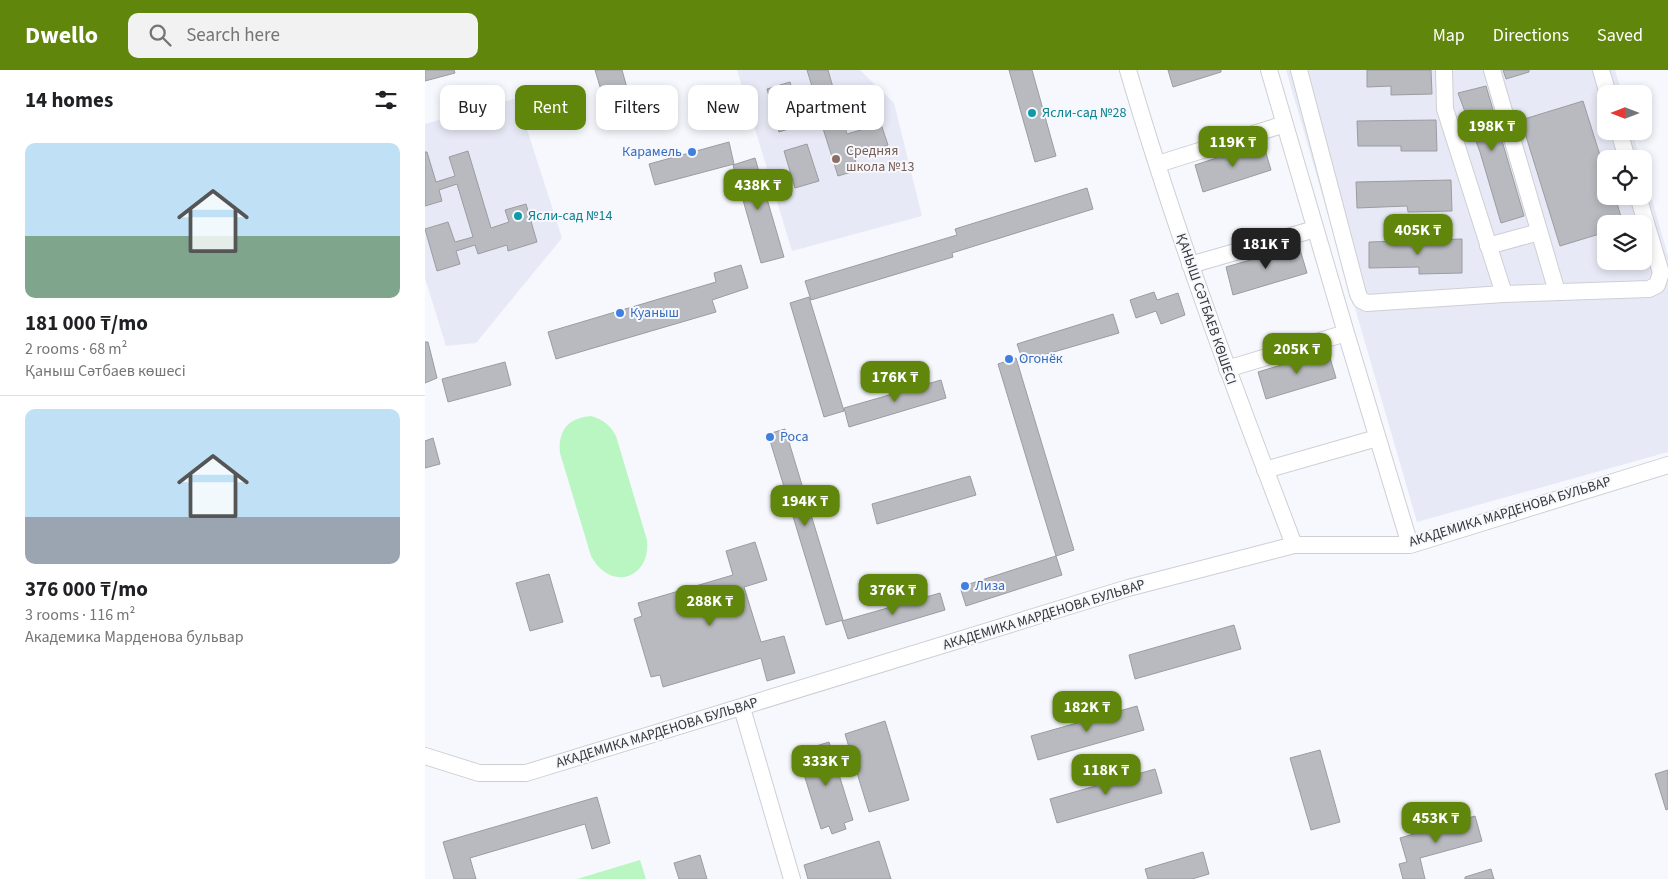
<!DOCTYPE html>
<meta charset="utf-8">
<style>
body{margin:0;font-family:"Source Sans 3",sans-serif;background:#f2f2f2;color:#202124;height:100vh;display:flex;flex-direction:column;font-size:19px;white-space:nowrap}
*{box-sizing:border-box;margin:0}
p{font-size:16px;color:#757577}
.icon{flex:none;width:28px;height:28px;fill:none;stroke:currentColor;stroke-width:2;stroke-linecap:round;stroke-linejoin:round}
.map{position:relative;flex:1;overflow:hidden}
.sheet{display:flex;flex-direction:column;background:#fff;width:425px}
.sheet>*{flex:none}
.banner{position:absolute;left:15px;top:15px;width:475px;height:45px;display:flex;gap:10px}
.needle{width:32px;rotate:270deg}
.tools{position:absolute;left:1172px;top:15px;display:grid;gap:10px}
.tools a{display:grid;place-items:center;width:55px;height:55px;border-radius:10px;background:#fff;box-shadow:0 2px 8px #0003;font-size:25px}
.price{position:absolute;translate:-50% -42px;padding:0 11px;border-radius:10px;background:#60860b;color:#fff;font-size:16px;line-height:32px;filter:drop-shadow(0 1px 2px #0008)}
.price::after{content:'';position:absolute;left:50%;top:30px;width:15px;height:11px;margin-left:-8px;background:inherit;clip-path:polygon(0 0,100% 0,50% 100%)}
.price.on{background:#222;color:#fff}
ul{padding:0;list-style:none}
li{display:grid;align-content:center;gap:10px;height:265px;padding:0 25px}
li+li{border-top:1px solid #e0e0e0}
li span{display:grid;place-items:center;height:155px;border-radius:10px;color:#555}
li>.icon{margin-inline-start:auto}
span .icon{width:90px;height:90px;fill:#fffc;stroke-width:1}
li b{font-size:21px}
h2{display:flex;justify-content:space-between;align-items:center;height:60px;padding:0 25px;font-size:21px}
.chip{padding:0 18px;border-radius:10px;background:#fff;box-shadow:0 2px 8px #0003;font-size:18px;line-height:45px}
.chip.on{background:#60860b;color:#fff}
header{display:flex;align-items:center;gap:30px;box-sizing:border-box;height:70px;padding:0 25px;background:#60860b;color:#fff}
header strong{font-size:24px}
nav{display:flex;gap:28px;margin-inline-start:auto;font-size:18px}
.search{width:350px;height:45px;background:#f2f2f2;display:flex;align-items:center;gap:12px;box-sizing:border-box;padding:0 18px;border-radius:10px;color:#757577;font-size:19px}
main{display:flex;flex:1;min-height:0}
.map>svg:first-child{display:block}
.built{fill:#e7eaf6;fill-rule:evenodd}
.green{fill:#b9f6c2}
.building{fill:#b8babf;stroke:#9b9ca1}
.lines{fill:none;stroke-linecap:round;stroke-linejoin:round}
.minor-casing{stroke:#cecfd4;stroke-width:18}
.minor{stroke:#fff;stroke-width:16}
.culture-dot{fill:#0f9aa8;stroke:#f6f8fd;stroke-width:2}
.shop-dot{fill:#3f7fe0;stroke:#f6f8fd;stroke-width:2}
.education-dot{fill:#8d6e63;stroke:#f6f8fd;stroke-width:2}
.labels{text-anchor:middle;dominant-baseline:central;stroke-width:4;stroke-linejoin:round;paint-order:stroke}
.culture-label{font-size:14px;fill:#0d838f;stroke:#f6f8fd;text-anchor:start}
.education-label{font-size:14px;fill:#785e54;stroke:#f6f8fd;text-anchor:start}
.shop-label{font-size:14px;fill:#366cbe;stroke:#f6f8fd;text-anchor:start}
.street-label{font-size:14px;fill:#343537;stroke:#f6f8fd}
</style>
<header>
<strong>Dwello</strong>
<div class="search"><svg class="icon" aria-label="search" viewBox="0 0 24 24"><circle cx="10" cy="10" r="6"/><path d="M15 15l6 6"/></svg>Search here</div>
<nav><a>Map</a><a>Directions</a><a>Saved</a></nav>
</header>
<main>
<section class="sheet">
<h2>14 homes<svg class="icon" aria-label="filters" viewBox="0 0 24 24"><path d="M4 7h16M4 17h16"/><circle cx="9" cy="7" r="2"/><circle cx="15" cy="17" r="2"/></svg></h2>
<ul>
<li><span style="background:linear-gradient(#bfe0f5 60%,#7fa58c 0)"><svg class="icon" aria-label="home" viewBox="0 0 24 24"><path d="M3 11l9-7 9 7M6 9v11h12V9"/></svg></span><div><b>181 000 ₸/mo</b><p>2 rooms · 68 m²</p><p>Қаныш Сәтбаев көшесі</p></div></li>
<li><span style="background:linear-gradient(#bfe0f5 70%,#9aa5b1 0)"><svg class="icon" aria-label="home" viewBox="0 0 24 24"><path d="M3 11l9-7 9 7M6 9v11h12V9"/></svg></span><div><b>376 000 ₸/mo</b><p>3 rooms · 116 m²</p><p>Академика Марденова бульвар</p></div></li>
</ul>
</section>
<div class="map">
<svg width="1243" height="809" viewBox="0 0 1243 809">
<rect width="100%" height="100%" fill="#f6f8fd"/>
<path class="built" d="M 312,0 L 435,0 L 469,33 L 497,146 L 367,181 Z
M 861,0 L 1190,0 L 1197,24 L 1181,24 L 1181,61 L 1207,61 L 1215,89 L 1181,89 L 1181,126 L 1219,126 L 1219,101 L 1243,186 L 1243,382 L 992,452 ZM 1181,154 L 1219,154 L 1219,191 L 1181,191 Z
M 92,28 L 137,168 L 51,273 L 21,276 L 0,208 L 0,54 Z"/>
<path class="green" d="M 166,346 C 179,350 185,355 191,366 L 222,470 C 226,509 185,522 166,486 L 135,383 C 133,360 143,348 166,346 Z
M 215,790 L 221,809 L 152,809 Z"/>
<path class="building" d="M 0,0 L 29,0 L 30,3 L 0,11 Z
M 170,0 L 197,0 L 207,36 L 183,43 Z
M 382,0 L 403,0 L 413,35 L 443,25 L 447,35 L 416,45 L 422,64 L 456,54 L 463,75 L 429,86 L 433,100 L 413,106 L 390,33 L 374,38 L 379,54 L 354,62 L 342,19 L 365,12 L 370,29 L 389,23 Z
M 584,0 L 607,0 L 631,86 L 610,92 Z
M 743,0 L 796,0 L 796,2 L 748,17 Z
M 942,0 L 1006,0 L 1007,24 L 966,25 L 966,16 L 942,17 Z
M 1078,0 L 1104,0 L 1104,2 L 1081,9 Z
M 1061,16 L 1099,146 L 1076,153 L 1055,82 L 1033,23 Z
M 1158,31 L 1179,98 L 1181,97 L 1181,126 L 1190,126 L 1198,154 L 1181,154 L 1181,162 L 1135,176 L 1096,50 Z
M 1011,50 L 1012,81 L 976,81 L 976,76 L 933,76 L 932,51 Z
M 304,72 L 309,94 L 230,115 L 224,94 Z
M 838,73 L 846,100 L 778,122 L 770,95 Z
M 382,74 L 394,111 L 370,118 L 359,81 Z
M 43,81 L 66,158 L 84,152 L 80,140 L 101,134 L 112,172 L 83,181 L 82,175 L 53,184 L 50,175 L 31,181 L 35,194 L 12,201 L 0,159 L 23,152 L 30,172 L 48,167 L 32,114 L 14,120 L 17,131 L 0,136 L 0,82 L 2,82 L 11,112 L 30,106 L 24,87 Z
M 330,88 L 359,187 L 336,193 L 308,95 Z
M 1026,110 L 1027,141 L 983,142 L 982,136 L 932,138 L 931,112 Z
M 662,118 L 668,139 L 527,183 L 528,187 L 386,230 L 380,211 L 532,165 L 530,159 Z
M 1037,169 L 1037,203 L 994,204 L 994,197 L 944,198 L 944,172 Z
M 874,176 L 882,203 L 808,225 L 801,197 Z
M 316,195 L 323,218 L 287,230 L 291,242 L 131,289 L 123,262 L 291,212 L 289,203 Z
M 729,222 L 732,230 L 753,223 L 760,245 L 736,254 L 731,241 L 711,248 L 705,230 Z
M 384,227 L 419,341 L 399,347 L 365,233 Z
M 688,244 L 694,263 L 598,291 L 592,274 Z
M 0,272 L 3,272 L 12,308 L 0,313 Z
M 903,281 L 911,308 L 841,329 L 833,302 Z
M 591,288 L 649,480 L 631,486 L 573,294 Z
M 80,292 L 86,315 L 23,332 L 17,309 Z
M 516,310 L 521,328 L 424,357 L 419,338 Z
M 360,359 L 418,550 L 401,555 L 343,364 Z
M 8,368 L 15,394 L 0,398 L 0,371 Z
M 545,406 L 551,425 L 452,454 L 447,434 Z
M 330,472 L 342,510 L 319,517 L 336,572 L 359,566 L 370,603 L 342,611 L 336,588 L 238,617 L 235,605 L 226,607 L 209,549 L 217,546 L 213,533 L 308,505 L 301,481 Z
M 631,486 L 637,505 L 541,536 L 535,517 Z
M 124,504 L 138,552 L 105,561 L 91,513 Z
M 515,523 L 520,540 L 423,569 L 417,551 Z
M 809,555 L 816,579 L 710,609 L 704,585 Z
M 712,636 L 719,660 L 613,690 L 606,666 Z
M 460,651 L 484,730 L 444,742 L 420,664 Z
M 404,672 L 428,750 L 419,753 L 421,759 L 407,764 L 404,756 L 396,759 L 372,682 Z
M 895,680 L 915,752 L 886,760 L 865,688 Z
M 730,699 L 737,723 L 632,753 L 625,729 Z
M 1243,700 L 1243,739 L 1241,740 L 1230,704 Z
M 172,727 L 185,773 L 167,779 L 160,754 L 45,788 L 51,809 L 29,809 L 18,772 Z
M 1050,746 L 1057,771 L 995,788 L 1000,809 L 978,809 L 974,794 L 982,792 L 975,768 Z
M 454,771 L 466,809 L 383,809 L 379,795 Z
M 778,782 L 784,804 L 767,809 L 723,809 L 720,799 Z
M 275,785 L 282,809 L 254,809 L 249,793 Z
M 1066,799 L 1069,809 L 1040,809 L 1040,807 Z"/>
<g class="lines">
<g class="minor-casing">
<path id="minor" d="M 703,0 C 750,161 809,318 869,475
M 844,0 L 921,263 L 985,475
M 874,0 L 933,224 L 936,230 L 942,233 L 1079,224 L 1224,219 L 1232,215 L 1236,203 L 1213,126
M 1019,0 L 1020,39 L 1079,224
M 1067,0 L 1132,222
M 1176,0 L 1183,24
M 1194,61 L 1202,89
M 733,94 L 860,54
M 1063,176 L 1114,162
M 765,195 L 890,159
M 802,299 L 921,263
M 840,400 L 952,368
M 317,638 L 367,809
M 0,686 L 54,703 L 101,703 L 703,518 L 869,475 L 985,475 L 1243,395"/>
</g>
<use href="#minor" class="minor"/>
</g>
<g class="culture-dot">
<circle cx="607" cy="43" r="5"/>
<circle cx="93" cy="146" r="5"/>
</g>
<g class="shop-dot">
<circle cx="267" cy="82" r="5"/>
<circle cx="195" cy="243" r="5"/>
<circle cx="584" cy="289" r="5"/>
<circle cx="345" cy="367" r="5"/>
<circle cx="540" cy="516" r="5"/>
</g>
<circle class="education-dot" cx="411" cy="89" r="5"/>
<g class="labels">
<g class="culture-label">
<text x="617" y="43">Ясли-сад №28</text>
<text x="103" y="146">Ясли-сад №14</text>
</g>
<g class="education-label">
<text x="421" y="81">Средняя<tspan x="421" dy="16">школа №13</tspan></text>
</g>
<g class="shop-label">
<text x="257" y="82" text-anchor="end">Карамель</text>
<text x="205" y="243">Куаныш</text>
<text x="594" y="289">Огонёк</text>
<text x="355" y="367">Роса</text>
<text x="550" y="516">Лиза</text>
</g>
<g class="street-label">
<text transform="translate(781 239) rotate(71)">ҚАНЫШ СӘТБАЕВ КӨШЕСІ</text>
<text transform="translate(1085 442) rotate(-17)">АКАДЕМИКА МАРДЕНОВА БУЛЬВАР</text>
<text transform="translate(619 545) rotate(-17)">АКАДЕМИКА МАРДЕНОВА БУЛЬВАР</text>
<text transform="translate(232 663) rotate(-17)">АКАДЕМИКА МАРДЕНОВА БУЛЬВАР</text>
</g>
</g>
</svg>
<div class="tools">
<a><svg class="needle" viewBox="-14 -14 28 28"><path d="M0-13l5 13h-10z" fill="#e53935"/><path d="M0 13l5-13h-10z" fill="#757577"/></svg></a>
<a><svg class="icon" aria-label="locate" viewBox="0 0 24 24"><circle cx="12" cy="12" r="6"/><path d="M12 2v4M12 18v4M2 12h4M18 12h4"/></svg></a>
<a><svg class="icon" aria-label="layers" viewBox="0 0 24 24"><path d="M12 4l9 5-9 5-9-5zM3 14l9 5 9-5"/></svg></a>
</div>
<b class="price" style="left:1067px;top:82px">198K ₸</b>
<b class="price" style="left:808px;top:98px">119K ₸</b>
<b class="price" style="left:333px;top:141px">438K ₸</b>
<b class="price" style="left:993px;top:186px">405K ₸</b>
<b class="price on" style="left:841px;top:200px">181K ₸</b>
<b class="price" style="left:872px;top:305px">205K ₸</b>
<b class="price" style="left:470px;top:333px">176K ₸</b>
<b class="price" style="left:380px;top:457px">194K ₸</b>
<b class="price" style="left:468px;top:546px">376K ₸</b>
<b class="price" style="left:285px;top:557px">288K ₸</b>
<b class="price" style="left:662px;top:663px">182K ₸</b>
<b class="price" style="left:401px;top:717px">333K ₸</b>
<b class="price" style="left:681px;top:726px">118K ₸</b>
<b class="price" style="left:1011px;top:774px">453K ₸</b>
<div class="banner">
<a class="chip">Buy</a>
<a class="chip on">Rent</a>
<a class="chip">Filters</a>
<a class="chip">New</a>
<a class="chip">Apartment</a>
</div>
</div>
</main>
